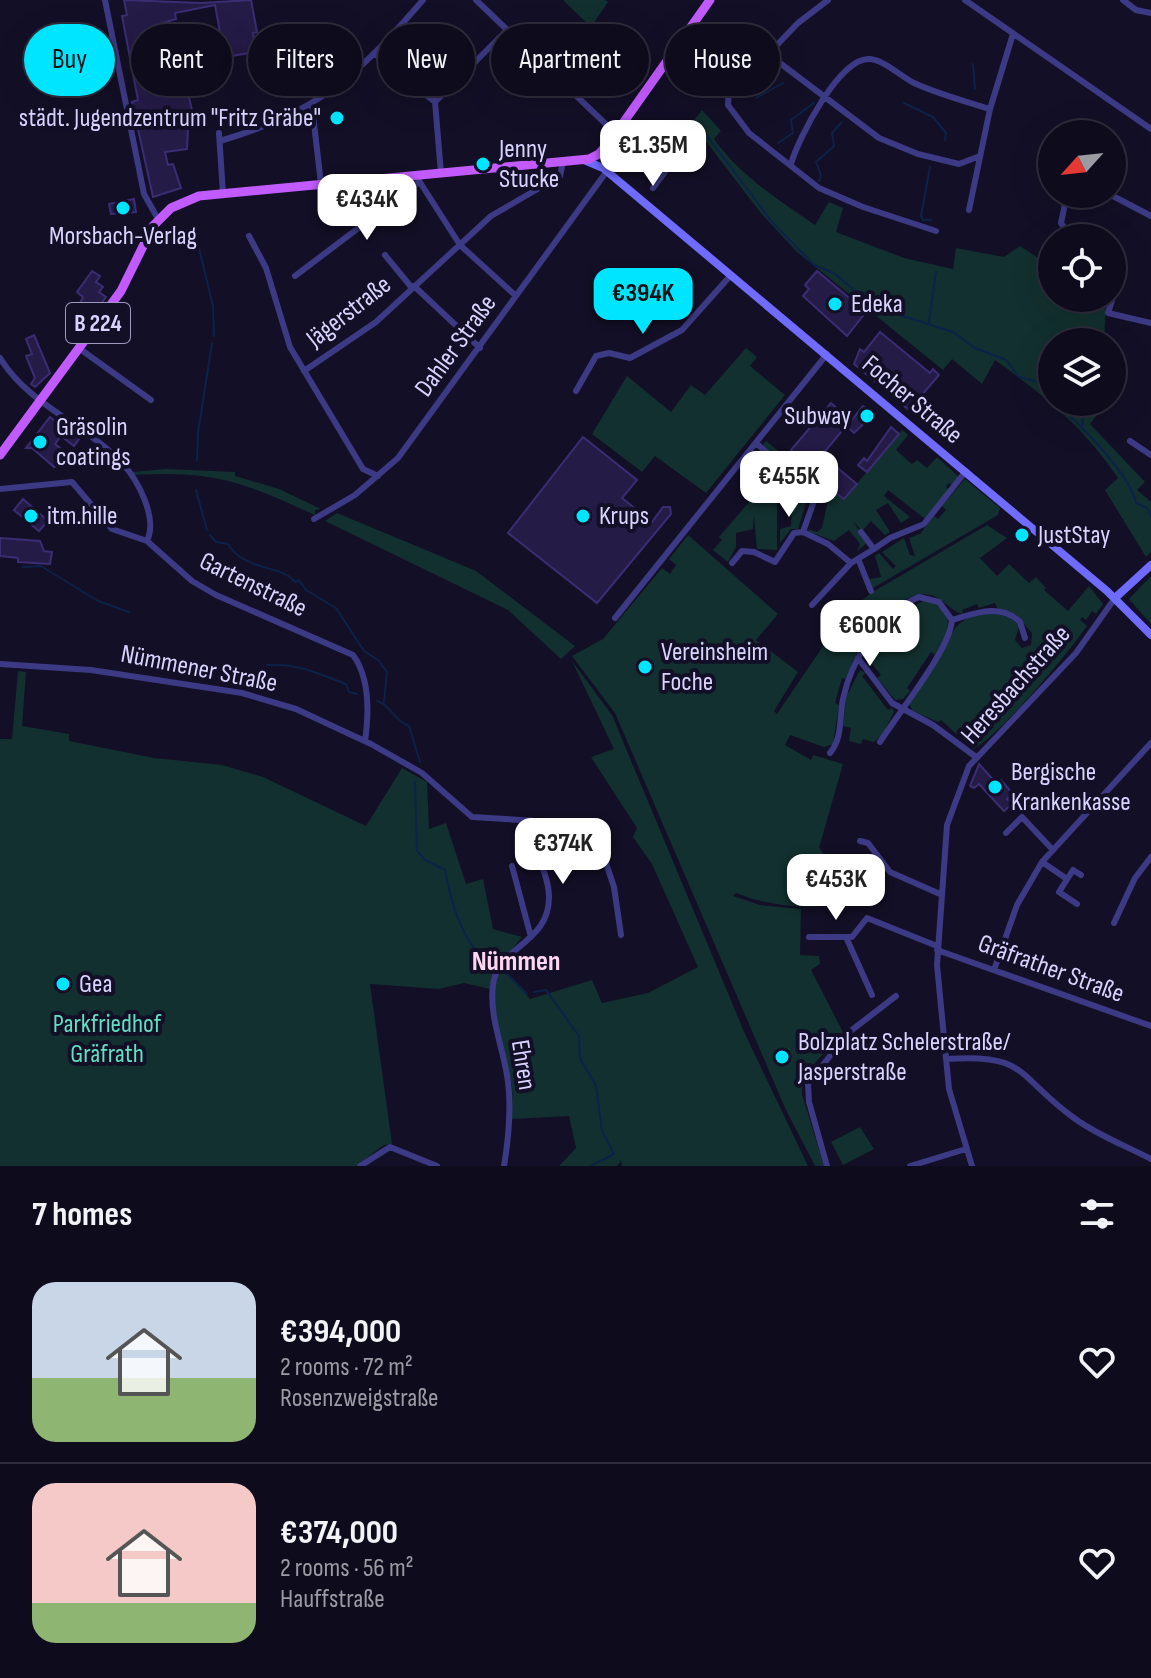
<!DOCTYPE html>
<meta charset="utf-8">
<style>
body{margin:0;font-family:"Sofia Sans Condensed",sans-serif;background:#1c1929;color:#f1f3f6;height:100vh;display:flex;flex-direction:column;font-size:30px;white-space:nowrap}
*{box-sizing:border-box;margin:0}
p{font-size:26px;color:#9b9ba3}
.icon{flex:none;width:44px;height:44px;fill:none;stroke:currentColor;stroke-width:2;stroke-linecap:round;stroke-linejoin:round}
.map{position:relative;height:1166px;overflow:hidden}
.side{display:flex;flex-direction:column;background:#0e0b1c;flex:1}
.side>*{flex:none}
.banner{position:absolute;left:24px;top:24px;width:1104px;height:72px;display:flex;gap:16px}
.needle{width:52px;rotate:243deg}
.fabs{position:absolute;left:1038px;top:120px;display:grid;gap:16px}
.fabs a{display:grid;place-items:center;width:88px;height:88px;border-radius:50%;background:#0e0b1c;box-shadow:0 8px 32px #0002,0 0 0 2px #2e2b3b;font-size:40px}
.price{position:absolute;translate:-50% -68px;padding:0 18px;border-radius:16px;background:#fff;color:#222;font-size:26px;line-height:52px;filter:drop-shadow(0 2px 4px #0008)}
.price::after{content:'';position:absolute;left:50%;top:48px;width:24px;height:18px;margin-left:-12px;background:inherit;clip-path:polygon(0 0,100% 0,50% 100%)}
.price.active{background:#00e5ff;color:#111}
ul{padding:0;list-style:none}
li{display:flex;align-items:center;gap:24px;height:200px;padding:0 32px}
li+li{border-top:2px solid #2e2b3b}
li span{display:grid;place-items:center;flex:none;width:224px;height:160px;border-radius:24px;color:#555}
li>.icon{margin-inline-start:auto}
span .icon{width:96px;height:96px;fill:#fffc;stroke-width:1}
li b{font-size:34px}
h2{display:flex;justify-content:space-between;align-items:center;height:96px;padding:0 32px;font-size:34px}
.chip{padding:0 28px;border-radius:36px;background:#0e0b1c;box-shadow:0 8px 32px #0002,0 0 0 2px #2e2b3b;font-size:28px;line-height:72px}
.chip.active{background:#00e5ff;color:#111}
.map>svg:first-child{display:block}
.green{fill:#12302f}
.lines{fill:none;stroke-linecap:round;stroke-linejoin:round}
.stream{stroke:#0c2248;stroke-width:2}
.building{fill:#241b47;stroke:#3b2d73;stroke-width:2}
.street{stroke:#3d3a85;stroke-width:6}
.secondary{stroke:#6f6bff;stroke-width:8}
.primary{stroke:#c25bff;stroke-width:9}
.poi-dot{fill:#00e5ff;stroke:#130f26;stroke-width:3}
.labels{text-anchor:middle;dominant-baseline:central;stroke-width:8;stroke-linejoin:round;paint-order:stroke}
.shield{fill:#130f26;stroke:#9e99be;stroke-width:2}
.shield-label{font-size:24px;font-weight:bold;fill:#d9d4ff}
.poi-label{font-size:26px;fill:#d9d4ff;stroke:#130f26;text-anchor:start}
.street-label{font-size:26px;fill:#d9d4ff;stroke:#130f26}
.park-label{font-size:26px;fill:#5fe0c0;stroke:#130f26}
.neighbourhood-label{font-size:28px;font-weight:bold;fill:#ffd6f0;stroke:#130f26}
</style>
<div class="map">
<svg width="1151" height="1166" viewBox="0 0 1151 1166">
<rect width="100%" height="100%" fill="#130f26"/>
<path class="green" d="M 563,0 L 605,0 L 608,2 L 591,27 Z
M 702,110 L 721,131 L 714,139 C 740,176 778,199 815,225 L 829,202 L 843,208 L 836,232 L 904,258 L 953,269 L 956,248 L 1004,257 L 1020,246 L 1052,267 L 1052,298 L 1099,298 L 1106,303 L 1104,342 L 1052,342 L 1052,402 L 1107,402 L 1090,424 L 1145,482 L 1137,490 L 1151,502 L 1151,552 L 1146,557 L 1105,490 L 1118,478 C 1083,426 1046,397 995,360 L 982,384 L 952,359 L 943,370 L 797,252 L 760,212 L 692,123 Z
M 746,348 L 757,357 L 750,366 L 785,395 L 706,493 L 655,456 L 642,472 L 592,434 L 627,376 L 671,412 L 691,385 L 705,395 Z
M 902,430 L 908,435 L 896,450 L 912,464 L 917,460 L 927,468 L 937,457 L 959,477 L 953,486 L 949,483 L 946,487 L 949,490 L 925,519 L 888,490 L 884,496 L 910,517 L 901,523 L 888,503 L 876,510 L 890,532 L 885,535 L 871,521 L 862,531 L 853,521 L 867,543 L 857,551 L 860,544 L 849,530 L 834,541 L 810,532 L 808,529 L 817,532 L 822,528 L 828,501 L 820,498 L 803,480 L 805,476 L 800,472 L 797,476 L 797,469 L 791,470 L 787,467 L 790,464 L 784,464 L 780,461 L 783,458 L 777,458 L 776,452 L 770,453 L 763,444 L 766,441 L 806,474 L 844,499 Z
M 760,452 L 790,477 L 777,492 L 777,550 L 757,549 L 754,516 L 753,529 L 736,533 L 736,547 L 728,562 L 713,550 L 722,540 L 719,537 L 774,473 L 756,454 Z
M 166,469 L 235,472 L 235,476 L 279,489 L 321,509 L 315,510 L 315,515 C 243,482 214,470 133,475 L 132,472 Z
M 965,479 L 1000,508 L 998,515 L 873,588 L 869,579 L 881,577 L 875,556 L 879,553 L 893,569 L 896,566 L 882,552 L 904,538 L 910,555 L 915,556 L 909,538 L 920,534 L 934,516 L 938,519 L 946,510 L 942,506 Z
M 800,490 L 810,494 L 811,501 L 807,500 L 798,529 L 791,529 L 780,543 L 780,529 L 791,526 L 792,501 L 781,500 Z
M 337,513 L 476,571 L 575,646 L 561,659 L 508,610 L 325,521 Z
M 987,525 L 1007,538 L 980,558 L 997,576 L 1009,564 L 1029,583 L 1036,577 L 1046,588 L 1044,590 L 1068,611 L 1089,586 L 1103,604 L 1096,614 L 1092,611 L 1086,620 L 1082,617 L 1080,620 L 1087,626 C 1069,652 1000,736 973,749 L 941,720 L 938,722 L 913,711 L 909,704 L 956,627 C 971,611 1005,608 1019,626 L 1015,640 L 1022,648 L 1031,645 L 1032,633 L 1016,615 L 997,608 L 995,603 L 979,608 L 977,604 L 962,610 L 963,614 C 950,611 943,598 931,595 C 895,586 854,651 846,679 L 842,678 L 835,703 L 839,705 L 833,744 L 824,747 L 790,735 L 785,745 L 811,760 L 813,755 L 843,764 L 819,848 L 855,894 L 841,893 L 840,904 C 807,910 767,906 736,893 L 733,896 L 760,905 L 801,909 L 800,955 L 819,956 L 820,964 L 811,970 L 844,1034 C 828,1051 801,1069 802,1094 L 824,1166 L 815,1166 L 786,1110 L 615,713 L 572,656 L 603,639 L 662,568 L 670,574 L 676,565 L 669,559 L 688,535 L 778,614 L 756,640 L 798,672 L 774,711 L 777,714 L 845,614 L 871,593 Z
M 1151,576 L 1151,624 L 1129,599 Z
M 925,600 C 960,609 948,632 935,655 L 931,652 L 907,688 L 910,691 L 903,699 L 895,700 L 877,678 L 881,675 L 872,664 L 868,666 L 865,654 L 877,642 L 874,639 L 878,633 L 882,636 L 898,621 L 895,617 Z
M 572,661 L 612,715 L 745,1034 L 808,1166 L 622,1166 L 621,1161 L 617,1166 L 559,1166 L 576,1148 L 569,1116 L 511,1119 C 512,1109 513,1097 512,1087 C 508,1053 480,999 503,968 L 530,999 L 592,980 L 602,1003 L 648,993 L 698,967 L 652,864 L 633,837 L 637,828 L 591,757 L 614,749 Z
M 860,670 L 866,673 L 862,676 L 888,710 L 892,708 L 894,712 L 882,735 L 874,742 L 863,739 L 861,744 L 849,741 L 851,728 L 843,726 L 846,697 Z
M 18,671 L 26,672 L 22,726 L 69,734 L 69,741 L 154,758 L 222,765 L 263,777 L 366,826 L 402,768 L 427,782 L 429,829 L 446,823 L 466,884 L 483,879 L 493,929 L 522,937 L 496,969 L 490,989 L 464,983 L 439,989 L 370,984 L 392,1144 L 384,1145 L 356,1166 L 0,1166 L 0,739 L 12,739 Z
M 860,1127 L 874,1149 L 843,1165 L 831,1142 Z"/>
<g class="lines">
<path class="stream" d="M 973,64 L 975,89
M 756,98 L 783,83
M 904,103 L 933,117 L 946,133 L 945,140
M 705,133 L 772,222 L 814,265 L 834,273 L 854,290 L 871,295 L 884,310 L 953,332 L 975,348 L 1006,360 L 1019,377 L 1038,382 L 1052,401
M 778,143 L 793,133 L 791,120 L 814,103
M 930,167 L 921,216 L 923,220 L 931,220
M 819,181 L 821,175 L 816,162 L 834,146 L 832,133 L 842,122
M 199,248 L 213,306 L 214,336
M 929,322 L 936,272
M 1054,402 C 1076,420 1131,475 1136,503 L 1147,508 L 1151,516
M 1082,429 L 1083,415
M 197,460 L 198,433 L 212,343
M 196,490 L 207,530
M 210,535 L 216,542 L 228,544 C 245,572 281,564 295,582 L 299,580 L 306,590 L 336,608 L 364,651 L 378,660 L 387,672 L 384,702
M 23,567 L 41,566 L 98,601 L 129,612
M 267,665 C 299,663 318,674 346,684 L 349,692 L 357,694
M 377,701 C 390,704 394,721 409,726 L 420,762
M 415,782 L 417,851 L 425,860 L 445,870 C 451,902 464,953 497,967
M 503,970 L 527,994
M 534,992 L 546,990 L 579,1036 L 580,1058 L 596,1086 L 602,1131 L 614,1154 L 591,1166"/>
</g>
<path class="building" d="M 124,0 L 201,3 L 251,0 L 257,32 L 253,33 L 256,52 L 225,57 L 223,49 L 217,50 L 214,39 L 221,38 L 215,5 L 175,13 L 176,19 L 153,26 L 159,56 L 164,55 L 166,64 L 161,65 L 166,94 L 187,89 L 196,127 L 188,128 L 187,149 L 165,152 L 168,165 L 173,164 L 181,188 L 153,197 L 132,102 L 138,100 L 122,16 L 127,15 Z
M 134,199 L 136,212 L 111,214 L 109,204 Z
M 92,271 L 100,276 L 96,282 L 103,287 L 99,292 L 106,297 L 90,318 L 83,313 L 87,308 L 80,303 L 83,297 L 77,292 Z
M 817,271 L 866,312 L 847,336 L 803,296 L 809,289 L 805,285 Z
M 880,332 L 930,373 L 933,369 L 939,375 L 909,410 L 854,364 L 860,349 L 864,352 Z
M 34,335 L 50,373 L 35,387 L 31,384 L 35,378 L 26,356 L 32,354 L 26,339 Z
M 831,403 L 851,421 L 863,406 L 874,414 L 854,433 L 846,426 L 822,455 L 857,484 L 844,499 L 800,466 L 803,460 L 791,450 Z
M 50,417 L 79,439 L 74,446 L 61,436 L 55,444 L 69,455 L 66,459 L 69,461 L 54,467 L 32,448 L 26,448 Z
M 891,427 L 899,434 L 867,472 L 858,465 L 864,458 L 867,461 Z
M 583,437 L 637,480 L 622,498 L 652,522 L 663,507 L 670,507 L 671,514 L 597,603 L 508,533 Z
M 23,499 L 48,521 L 39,531 L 14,510 Z
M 0,538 L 40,541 L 44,551 L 52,552 L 50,564 L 18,562 L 18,558 L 0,556 Z
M 979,764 L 997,784 L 1001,780 L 1013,794 L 1007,799 L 1012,804 L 1004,811 L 979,784 L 974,788 L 970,786 Z"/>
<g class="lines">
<path class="street" d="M 105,0 L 144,194 L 158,219
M 476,0 L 612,130
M 828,0 L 798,23 L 756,67 L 729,89 L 728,105 L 749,133 L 819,188 L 863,207 L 936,231
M 965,0 L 1151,129
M 1123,0 L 1136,10 L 1151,13
M 375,54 L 435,102
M 768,54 L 879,138 L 918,154 L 959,164 L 980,156
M 312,106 L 321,184
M 219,133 L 223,194
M 220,141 C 319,112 357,76 423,0
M 791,164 C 798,139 840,56 870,59 C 886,61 900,76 914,83 C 938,94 964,101 990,109
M 441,173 L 435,102 L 507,30
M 416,176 L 460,245 L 516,296
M 653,188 L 690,138
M 1067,194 L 1061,223 L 1072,238
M 1109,194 L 1151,216
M 969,210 L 990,109 L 1013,34
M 249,236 L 266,268 L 290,347 L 363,469 L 378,476
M 385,255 L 412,288
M 1112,265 L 1121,271 L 1108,313 L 1151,323
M 295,276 L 418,183
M 414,286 L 480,348
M 80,349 L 151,400
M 0,358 C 30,406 84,423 122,463 C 138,480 158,518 147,541 L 192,581 L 216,595 L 353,655 C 370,678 369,713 365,741
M 304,371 L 376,322 L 491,216 L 560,176 L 563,162
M 576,391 L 596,356 L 609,353 L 630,358 L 682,330 L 731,275
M 1130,441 L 1151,455
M 0,489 L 72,482 L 112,529 L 147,541
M 314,519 L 355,495 L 398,458 L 607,171
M 803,532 L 828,544 L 851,563
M 861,532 L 874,549 L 890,538 L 924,524 L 966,471
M 859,561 L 871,591
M 732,563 L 742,551 L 754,552 L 775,562 L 794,533 L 803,532 L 816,495 L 757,444
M 812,605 L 851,563 L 874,549
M 615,618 L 827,354
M 952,620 C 976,613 1000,603 1020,622 L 1025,638
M 858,658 L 892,703 L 933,725 L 976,757
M 0,664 L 91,670 L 242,693 L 296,709 L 371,744 L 422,773 L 472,817 L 589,824 L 595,830 L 614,887 L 621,935
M 880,742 C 898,713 950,650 952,620
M 830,753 C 843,737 839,718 843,699 C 851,660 881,613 919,597 L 939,602 L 952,620
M 1006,833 L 1022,817 L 1052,849
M 860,841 L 868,843 L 890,872 L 940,894
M 1042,862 L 1067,879
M 512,866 L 531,937
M 1077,904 L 1059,892 L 1073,870 L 1081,875
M 1114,923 L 1135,878 L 1151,857
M 809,937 L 852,937 L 867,918 L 937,946
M 846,937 L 872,995
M 937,950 L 1151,1026
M 994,970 L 1017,905 L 1042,862 L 1151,743
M 946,1059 C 1028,1053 1016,1076 1074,1118 C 1097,1135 1126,1146 1151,1159
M 360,1166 L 390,1147 L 437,1166
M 504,1166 C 509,1136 512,1105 507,1075 C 502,1045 489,1015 493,985 C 498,945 550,944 549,896 C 548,869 530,847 524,821
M 827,1166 L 809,1102 L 808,1084 L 848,1033 L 896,996
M 910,1166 L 966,1149
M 972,1166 L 949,1089 L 937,965 L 947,825 L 969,766 L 1076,653 L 1115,598"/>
<path class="secondary" d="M 584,160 L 603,168 L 1107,591 L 1151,635
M 1115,598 L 1151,565"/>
<path class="primary" d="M 0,455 L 121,291 L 153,226 L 171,208 L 199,196 L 589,159 L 599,154 L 616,133 L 710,0"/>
</g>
<g class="poi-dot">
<circle cx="337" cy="118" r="8"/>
<circle cx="483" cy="164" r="8"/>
<circle cx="123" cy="208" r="8"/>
<circle cx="835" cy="304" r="8"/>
<circle cx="867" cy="416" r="8"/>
<circle cx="40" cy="442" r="8"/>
<circle cx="31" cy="516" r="8"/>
<circle cx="583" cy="516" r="8"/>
<circle cx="1022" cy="535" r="8"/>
<circle cx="645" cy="667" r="8"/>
<circle cx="995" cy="787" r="8"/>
<circle cx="63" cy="984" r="8"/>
<circle cx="782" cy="1057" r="8"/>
</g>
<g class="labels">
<rect class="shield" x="66" y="303" width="64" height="40" rx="6"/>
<g class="shield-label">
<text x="98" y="323">B 224</text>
</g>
<g class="poi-label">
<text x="321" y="118" text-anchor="end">städt. Jugendzentrum "Fritz Gräbe"</text>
<text x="499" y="149">Jenny<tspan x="499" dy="30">Stucke</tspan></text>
<text x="123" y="236" text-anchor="middle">Morsbach-Verlag</text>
<text x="851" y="304">Edeka</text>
<text x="851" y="416" text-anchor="end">Subway</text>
<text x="56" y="427">Gräsolin<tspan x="56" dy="30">coatings</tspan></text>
<text x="47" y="516">itm.hille</text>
<text x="599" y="516">Krups</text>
<text x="1038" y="535">JustStay</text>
<text x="661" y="652">Vereinsheim<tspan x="661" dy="30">Foche</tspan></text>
<text x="1011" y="772">Bergische<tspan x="1011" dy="30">Krankenkasse</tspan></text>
<text x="79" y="984">Gea</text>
<text x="798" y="1042">Bolzplatz Schelerstraße/<tspan x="798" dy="30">Jasperstraße</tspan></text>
</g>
<g class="street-label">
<text transform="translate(349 312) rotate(-38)">Jägerstraße</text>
<text transform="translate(456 346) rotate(-54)">Dahler Straße</text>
<text transform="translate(912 400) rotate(40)">Focher Straße</text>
<text transform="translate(253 585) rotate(26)">Gartenstraße</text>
<text transform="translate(199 669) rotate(11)">Nümmener Straße</text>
<text transform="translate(1016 685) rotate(-48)">Heresbachstraße</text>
<text transform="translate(1051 969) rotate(20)">Gräfrather Straße</text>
<text transform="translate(523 1065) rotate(81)">Ehren</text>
</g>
<g class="park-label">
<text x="107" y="1024">Parkfriedhof<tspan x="107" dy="30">Gräfrath</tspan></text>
</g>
<g class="neighbourhood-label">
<text x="516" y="961">Nümmen</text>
</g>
</g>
</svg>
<div class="fabs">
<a><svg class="needle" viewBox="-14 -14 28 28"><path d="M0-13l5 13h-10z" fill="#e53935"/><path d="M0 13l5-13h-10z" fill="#9b9ba3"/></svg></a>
<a><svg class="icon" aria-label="locate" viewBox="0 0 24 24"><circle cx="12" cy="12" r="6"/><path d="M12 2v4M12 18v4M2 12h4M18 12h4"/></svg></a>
<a><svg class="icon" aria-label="layers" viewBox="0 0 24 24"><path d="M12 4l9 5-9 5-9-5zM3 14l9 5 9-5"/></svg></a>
</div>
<b class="price" style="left:653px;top:188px">€1.35M</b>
<b class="price" style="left:367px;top:242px">€434K</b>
<b class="price active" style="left:643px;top:336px">€394K</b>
<b class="price" style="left:789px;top:519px">€455K</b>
<b class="price" style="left:870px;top:668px">€600K</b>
<b class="price" style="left:563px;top:886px">€374K</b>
<b class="price" style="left:836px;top:922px">€453K</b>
<div class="banner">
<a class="chip active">Buy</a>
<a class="chip">Rent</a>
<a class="chip">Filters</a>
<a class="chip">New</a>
<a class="chip">Apartment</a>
<a class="chip">House</a>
</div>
</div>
<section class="side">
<h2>7 homes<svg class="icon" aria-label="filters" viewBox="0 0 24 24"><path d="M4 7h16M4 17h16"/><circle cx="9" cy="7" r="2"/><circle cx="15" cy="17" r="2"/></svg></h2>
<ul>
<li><span style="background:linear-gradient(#c9d6e8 60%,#8fb573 0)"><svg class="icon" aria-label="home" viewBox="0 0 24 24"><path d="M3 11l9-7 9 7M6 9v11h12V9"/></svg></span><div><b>€394,000</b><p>2 rooms · 72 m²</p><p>Rosenzweigstraße</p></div><svg class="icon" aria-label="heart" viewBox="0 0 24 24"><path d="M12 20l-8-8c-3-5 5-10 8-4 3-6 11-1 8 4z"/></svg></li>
<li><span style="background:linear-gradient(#f6c9c9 75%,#8fb573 0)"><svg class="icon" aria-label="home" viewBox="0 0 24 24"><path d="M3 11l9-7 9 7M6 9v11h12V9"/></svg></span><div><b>€374,000</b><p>2 rooms · 56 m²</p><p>Hauffstraße</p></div><svg class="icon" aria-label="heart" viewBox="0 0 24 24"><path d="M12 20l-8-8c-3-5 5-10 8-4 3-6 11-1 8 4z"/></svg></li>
</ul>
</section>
